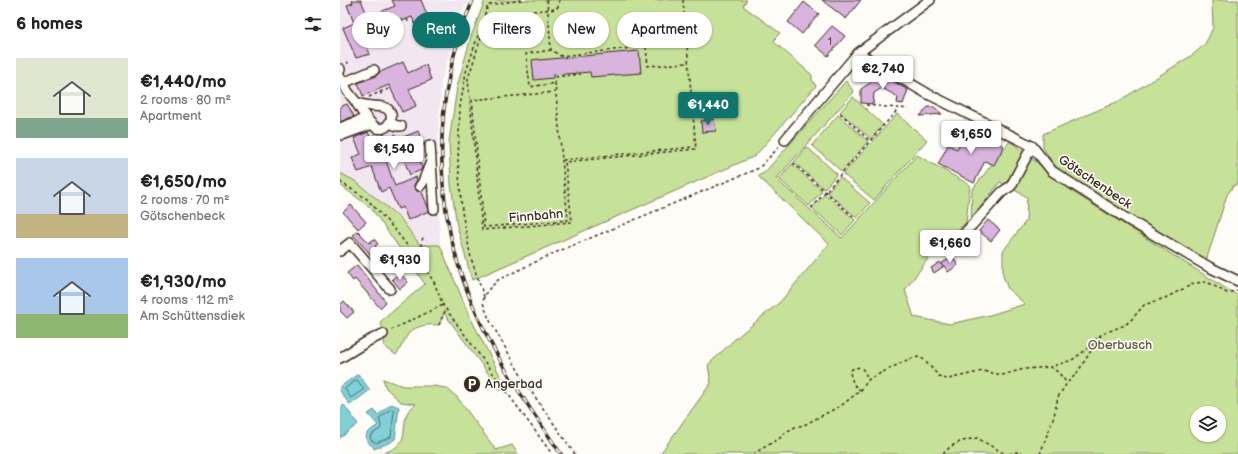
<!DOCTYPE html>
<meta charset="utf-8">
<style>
body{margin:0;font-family:"Balsamiq Sans",sans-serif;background:#f6f6f6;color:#222;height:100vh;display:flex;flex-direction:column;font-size:15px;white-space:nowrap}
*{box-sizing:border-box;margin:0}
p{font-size:13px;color:#767676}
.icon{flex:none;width:22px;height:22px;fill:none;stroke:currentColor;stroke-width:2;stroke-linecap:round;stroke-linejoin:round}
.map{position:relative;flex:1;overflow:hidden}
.sheet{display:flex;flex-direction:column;background:#fff;width:340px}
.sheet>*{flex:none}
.banner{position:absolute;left:12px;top:12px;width:380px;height:36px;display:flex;gap:8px}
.controls{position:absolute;left:850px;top:406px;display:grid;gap:8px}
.controls a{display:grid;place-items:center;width:36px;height:36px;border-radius:50%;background:#fff;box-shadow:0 1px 3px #0004;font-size:20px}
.price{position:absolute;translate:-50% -34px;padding:0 9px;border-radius:4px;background:#fff;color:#222;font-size:13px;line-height:26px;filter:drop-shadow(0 1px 2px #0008)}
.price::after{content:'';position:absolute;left:50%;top:24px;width:12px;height:9px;margin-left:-6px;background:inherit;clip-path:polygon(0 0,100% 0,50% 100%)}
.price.on{background:#0f766e;color:#fff}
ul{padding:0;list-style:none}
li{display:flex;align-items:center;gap:12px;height:100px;padding:0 16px}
li span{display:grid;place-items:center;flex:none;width:112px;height:80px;border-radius:0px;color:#555}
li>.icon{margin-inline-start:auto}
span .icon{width:48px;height:48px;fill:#fffc;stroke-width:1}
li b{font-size:17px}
h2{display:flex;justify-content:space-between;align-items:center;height:48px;padding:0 16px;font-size:17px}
.tag{padding:0 14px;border-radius:18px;background:#fff;box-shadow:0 1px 3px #0004;font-size:14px;line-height:36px}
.tag.on{background:#0f766e;color:#fff}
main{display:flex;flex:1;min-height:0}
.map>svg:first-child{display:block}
.built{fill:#f2e6f0}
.green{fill:#c6e198;stroke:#80865b;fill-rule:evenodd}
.water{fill:#7fd0d9;stroke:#648e8e}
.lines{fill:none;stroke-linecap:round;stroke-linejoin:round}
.shore{stroke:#566c69;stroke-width:1}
.building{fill:#d8b4de;stroke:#3b2a1e}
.minor-casing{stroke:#3b2a1e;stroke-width:12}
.path{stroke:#3b2a1e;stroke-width:1.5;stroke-dasharray:3 3;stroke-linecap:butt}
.minor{stroke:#fdfcf7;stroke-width:9}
.rail-casing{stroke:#3b2a1e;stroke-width:3.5}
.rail{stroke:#fdfcf7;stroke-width:2;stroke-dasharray:6;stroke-linecap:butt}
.labels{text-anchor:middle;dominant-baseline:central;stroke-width:3.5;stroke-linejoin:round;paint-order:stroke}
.number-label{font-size:11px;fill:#624c4e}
.street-label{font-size:13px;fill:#3b2a1e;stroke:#fdfcf7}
.park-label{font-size:13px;fill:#5e583c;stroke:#fdfcf7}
.poi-label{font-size:13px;fill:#3b2a1e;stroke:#fdfcf7;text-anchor:start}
</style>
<main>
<section class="sheet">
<h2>6 homes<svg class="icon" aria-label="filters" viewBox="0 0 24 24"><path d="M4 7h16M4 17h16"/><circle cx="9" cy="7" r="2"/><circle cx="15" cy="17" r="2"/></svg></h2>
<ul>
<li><span style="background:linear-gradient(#dfe7d0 75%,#7fa58c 0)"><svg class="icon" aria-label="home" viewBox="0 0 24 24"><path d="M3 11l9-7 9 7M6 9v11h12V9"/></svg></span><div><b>€1,440/mo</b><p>2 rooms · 80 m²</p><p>Apartment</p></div></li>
<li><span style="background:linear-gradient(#c9d6e8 70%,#c2b280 0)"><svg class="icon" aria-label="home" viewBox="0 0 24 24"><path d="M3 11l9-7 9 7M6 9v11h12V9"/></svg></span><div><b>€1,650/mo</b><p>2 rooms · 70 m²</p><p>Götschenbeck</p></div></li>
<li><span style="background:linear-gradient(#a9c7e8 70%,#8fb573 0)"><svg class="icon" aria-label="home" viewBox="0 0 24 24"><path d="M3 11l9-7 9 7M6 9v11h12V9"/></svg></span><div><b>€1,930/mo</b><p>4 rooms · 112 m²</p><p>Am Schüttensdiek</p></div></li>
</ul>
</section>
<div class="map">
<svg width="898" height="454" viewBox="0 0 898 454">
<rect width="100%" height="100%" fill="#fdfcf7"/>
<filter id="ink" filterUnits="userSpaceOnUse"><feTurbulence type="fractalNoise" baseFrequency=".025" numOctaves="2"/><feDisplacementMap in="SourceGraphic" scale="8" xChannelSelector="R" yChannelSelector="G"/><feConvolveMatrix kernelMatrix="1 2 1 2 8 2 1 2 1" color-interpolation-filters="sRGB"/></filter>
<g filter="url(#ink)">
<path class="built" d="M 0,0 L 129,0 L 122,12 L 101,82 L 97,160 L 100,245 L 80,245 L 60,218 L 15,181 L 0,173 Z"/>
<path class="green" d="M 145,0 L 407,0 L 403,6 L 440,33 L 436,37 L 434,42 L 472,75 L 472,80 L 476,86 L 415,156 L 132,280 L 117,226 L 111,184 L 109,142 L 117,87 L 131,37 Z
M 872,0 L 898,0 L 898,185 L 894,185 L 887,195 L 866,261 L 806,228 L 765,198 L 721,173 L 711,161 L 703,147 L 703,134 L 779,101 L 854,54 L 865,44 L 873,28 Z
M 506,81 L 514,92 L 436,179 L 502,238 L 577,155 L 630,185 L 626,223 L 599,244 L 565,290 L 574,317 L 610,324 L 650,315 L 685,304 L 668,289 L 663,276 L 663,251 L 686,221 L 687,197 L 660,182 L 631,220 L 632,190 L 670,141 L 736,194 L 898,296 L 898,454 L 320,454 L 371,383 L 368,365 L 395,339 L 440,302 L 489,244 L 418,176 L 424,173 ZM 857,413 L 879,413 L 879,435 L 857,435 Z
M 513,97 L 543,125 L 531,139 L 500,112 Z
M 557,114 L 587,140 L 534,200 L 503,174 Z
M 498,115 L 528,141 L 502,172 L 472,145 Z
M 467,147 L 497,174 L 484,189 L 454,162 Z
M 452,164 L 482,191 L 469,206 L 439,179 Z
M 0,173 L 15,181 L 60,218 L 80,245 L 100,245 L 129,315 L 166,387 L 161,391 L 104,313 L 99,325 C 89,324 77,325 69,333 C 64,339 61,349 56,355 L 44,346 L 45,333 L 40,322 L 85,284 L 31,208 L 0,185 Z
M 500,177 L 530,203 L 517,218 L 487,192 Z
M 485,194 L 515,220 L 502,235 L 472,208 Z
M 43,379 L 63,386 L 94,386 L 106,388 L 117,397 L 156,450 L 172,445 L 178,454 L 41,454 C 48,451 56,449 60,443 C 67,434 62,420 69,410 C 71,408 74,406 76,404 L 61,402 L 46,388 Z"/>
<path class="water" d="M 18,374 L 30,390 L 10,405 L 0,391 L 0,387 Z
M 51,404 L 59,407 L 55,439 L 51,442 L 34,449 L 33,446 C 27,443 25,440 27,433 L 38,425 L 28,414 L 34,410 L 38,415 Z
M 4,405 L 18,424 L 0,438 L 0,408 Z"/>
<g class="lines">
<path class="shore" d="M 17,380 L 24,389 L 11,398 L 5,389 Z
M 51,409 L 53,409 L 54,411 L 51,437 L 36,443 L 31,440 L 30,436 L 41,428 L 41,425 L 39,419 Z"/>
</g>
<path class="building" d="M 12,0 L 21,0 L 28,17 L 55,6 L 52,0 L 81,0 L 92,27 L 79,34 L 72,17 L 62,21 L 62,19 L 32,31 L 33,33 L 23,37 L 30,54 L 16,58 L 3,28 L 14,23 L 7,5 L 13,3 Z
M 482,0 L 521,0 L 506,19 Z
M 464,2 L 479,14 L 462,34 L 448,22 Z
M 492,26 L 505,36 L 488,56 L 475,45 Z
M 299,51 L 301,73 L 251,77 L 250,72 L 213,75 L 213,78 L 194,80 L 192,60 L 199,59 L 199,60 Z
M 63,62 L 68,73 L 86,65 L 91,80 L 69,89 L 76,106 L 62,112 L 49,85 L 23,96 L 18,83 L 36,76 L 40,72 Z
M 542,75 L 568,90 L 563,104 L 557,103 L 558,97 L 542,88 L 534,93 L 533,104 L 521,103 L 521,89 Z
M 7,104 L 14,116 L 0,122 L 0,107 Z
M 588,107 L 594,107 L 602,114 L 580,116 Z
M 374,119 L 376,131 L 362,132 L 361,121 Z
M 628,127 L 664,146 L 654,165 L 645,161 L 634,183 L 598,164 L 608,145 L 617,149 Z
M 78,131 L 84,145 L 75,149 L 82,167 L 81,170 L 70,175 L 62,155 L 46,161 L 55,186 L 76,177 L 77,180 L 74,185 L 74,188 L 77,191 L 82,192 L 88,207 L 89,211 L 68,220 L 63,207 L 58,209 L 49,188 L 41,192 L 32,167 L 18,172 L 12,158 L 21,154 L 14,138 L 28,132 L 35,149 Z
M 11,205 L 26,222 L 18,229 L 3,212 Z
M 648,220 L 660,230 L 651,241 L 639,231 Z
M 18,231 L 29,243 L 34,239 L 38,244 L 35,246 L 38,249 L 31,255 L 13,235 Z
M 613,257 L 618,265 L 608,272 L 602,263 Z
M 600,262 L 603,267 L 594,273 L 591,268 Z
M 17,265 L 46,302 L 40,308 L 15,279 L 13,281 L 7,273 Z
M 60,273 L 68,282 L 60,289 L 52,279 Z
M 4,301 L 14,312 L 7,318 L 0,311 L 0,305 Z"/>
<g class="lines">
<g class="minor-casing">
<path id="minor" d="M 518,53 L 588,94 L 692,146 L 712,171 L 787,219 L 869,267 L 898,281
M 0,70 L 0,69
M 0,77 L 8,92 L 16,102
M 3,83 L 34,70
M 16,102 C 27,108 39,105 46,108 C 58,115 47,134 35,127 C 27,121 21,110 16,102 Z
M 50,123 L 57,126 L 61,126
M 0,128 L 27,118
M 2,135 L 32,124
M 445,140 L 518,53 L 590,0
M 90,145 L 94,209
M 80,186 L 83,182 L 90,164
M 613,246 L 662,192 L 671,186 L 692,146
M 0,251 L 10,243 L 50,289
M 0,358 L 28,341 L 43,334"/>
</g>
<path class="path" d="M 207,0 L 211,50 L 221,56 L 344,42
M 219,0 L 219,5 L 216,9 L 148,15 L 128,79 L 142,230 L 232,222 L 225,162 L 356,149 L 343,0
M 67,19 L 69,24
M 28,35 L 30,40
M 306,47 L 308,66 L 346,63
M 211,50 L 186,54 L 190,87 L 215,83 L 215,77 L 241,74
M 7,61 L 9,66
M 215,83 L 222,160 L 353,147
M 40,92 L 51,88
M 216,92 L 132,100 L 144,227 L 228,220 L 222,160
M 29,97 L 40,92 L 42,95
M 526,105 L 569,109
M 500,113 L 530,141
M 55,134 L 57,140
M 35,135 L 33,138 L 37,148
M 453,163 L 516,219
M 0,182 L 27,199 L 55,230 L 82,264 L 94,282 L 103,305 L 212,454
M 471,208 L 559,108
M 78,258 L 83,237
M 144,297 L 131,258 L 122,212 L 118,162 L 120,107 L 126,72 L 148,5 L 182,0
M 99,325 L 104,313 L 106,311
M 51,330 L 103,305
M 710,367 L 718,372 L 727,383
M 521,390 C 514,388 512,380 510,373 L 512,369 C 524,364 523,372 529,379
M 235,454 L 186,384 L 149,319 L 143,303 L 144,297 L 147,291 L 158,280 L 212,254 L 419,168 L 440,146
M 413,454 L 440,438 L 446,432 L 455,427 L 464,425 L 502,405 L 521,390 L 529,379 L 569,359 L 579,357 L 583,359 L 599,376 L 602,378 L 608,379 L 643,371 L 662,375 L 684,369 L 710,367 L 732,360 L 751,346 L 756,339 L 762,334 L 785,325 L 792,319 L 804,305 L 825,298 L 855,283 L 867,282 L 887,293 L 898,290
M 603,454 C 612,443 624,440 637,438 L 665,454
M 669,454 L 677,452 L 685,454
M 700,454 L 714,416 L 718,397 L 727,383 L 737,373 L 761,335"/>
<use href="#minor" class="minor"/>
<g class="rail-casing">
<path id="rail" d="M 133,0 C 89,102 92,217 138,317 C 160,366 191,410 221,454"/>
</g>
<use href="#rail" class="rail"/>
</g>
</g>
<defs>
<g id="parking-disc" transform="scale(0.9)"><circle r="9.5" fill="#3b2a1e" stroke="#fdfcf7"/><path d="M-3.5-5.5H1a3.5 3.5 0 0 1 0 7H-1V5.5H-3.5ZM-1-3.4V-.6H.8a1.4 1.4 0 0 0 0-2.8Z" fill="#fff"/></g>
</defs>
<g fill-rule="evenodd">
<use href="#parking-disc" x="132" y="384"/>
</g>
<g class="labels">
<g class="number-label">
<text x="490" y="41">1</text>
</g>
<g class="street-label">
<text transform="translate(755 182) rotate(34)">Götschenbeck</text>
<text transform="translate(196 216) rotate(-5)">Finnbahn</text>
</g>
<g class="park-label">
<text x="780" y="345">Oberbusch</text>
</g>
<g class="poi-label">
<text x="145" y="384">Angerbad</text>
</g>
</g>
</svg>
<div class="controls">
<a><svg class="icon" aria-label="layers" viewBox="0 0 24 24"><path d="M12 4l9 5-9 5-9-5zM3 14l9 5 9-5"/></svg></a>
</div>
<b class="price" style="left:543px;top:90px">€2,740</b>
<b class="price on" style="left:368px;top:126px">€1,440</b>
<b class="price" style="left:631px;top:155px">€1,650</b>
<b class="price" style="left:54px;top:170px">€1,540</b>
<b class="price" style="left:610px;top:264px">€1,660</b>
<b class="price" style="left:60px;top:281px">€1,930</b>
<div class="banner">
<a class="tag">Buy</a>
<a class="tag on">Rent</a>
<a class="tag">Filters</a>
<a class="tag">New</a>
<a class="tag">Apartment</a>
</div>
</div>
</main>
